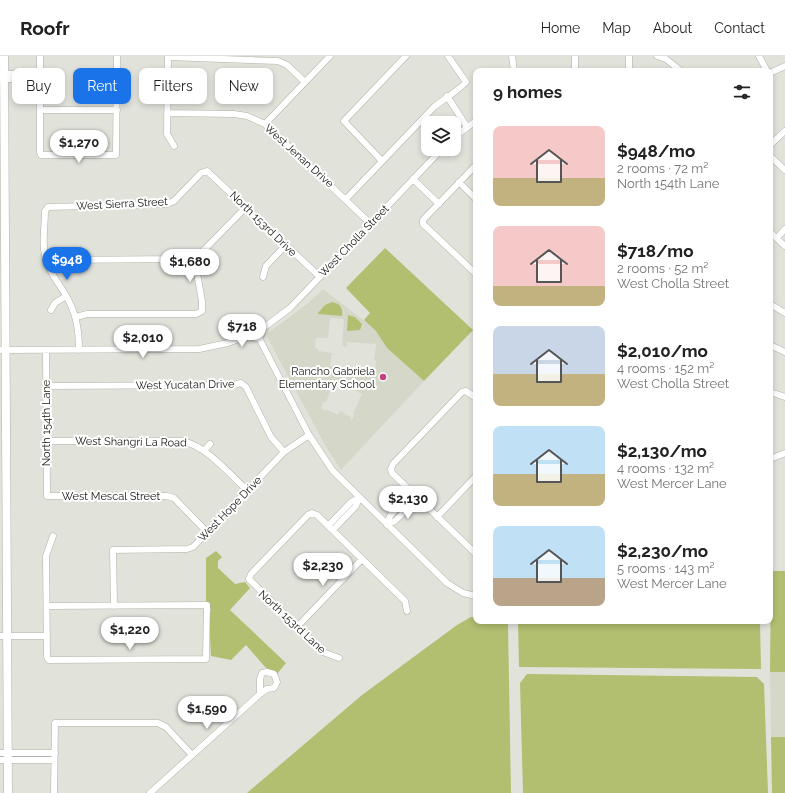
<!DOCTYPE html>
<meta charset="utf-8">
<style>
body{margin:0;font-family:Raleway,sans-serif;background:#f2f2f2;color:#222;height:100vh;display:flex;flex-direction:column;font-size:15px;white-space:nowrap}
*{box-sizing:border-box;margin:0}
p{font-size:13px;color:#767676}
.icon{flex:none;width:22px;height:22px;fill:none;stroke:currentColor;stroke-width:2;stroke-linecap:round;stroke-linejoin:round}
.map{position:relative;flex:1;overflow:hidden}
.details{position:absolute;left:473px;top:12px;width:300px;height:556px;display:flex;flex-direction:column;background:#fff;border-radius:8px;box-shadow:0 2px 6px #0003}
.details>*{flex:none}
.top-card{position:absolute;left:12px;top:12px;width:380px;height:36px;display:flex;gap:8px}
.fabs{position:absolute;left:421px;top:60px;display:grid;gap:8px}
.fabs a{display:grid;place-items:center;width:40px;height:40px;border-radius:8px;background:#fff;box-shadow:0 2px 6px #0003;font-size:20px}
.price{position:absolute;translate:-50% -34px;padding:0 9px;border-radius:14px;background:#fff;color:#222;font-size:13px;line-height:26px;filter:drop-shadow(0 1px 2px #0008)}
.price::after{content:'';position:absolute;left:50%;top:24px;width:12px;height:9px;margin-left:-6px;background:inherit;clip-path:polygon(0 0,100% 0,50% 100%)}
.price.active{background:#1a73e8;color:#fff}
ul{padding:0;list-style:none}
li{display:flex;align-items:center;gap:12px;height:100px;padding:0 20px}
li span{display:grid;place-items:center;flex:none;width:112px;height:80px;border-radius:8px;color:#555}
li>.icon{margin-inline-start:auto}
span .icon{width:48px;height:48px;fill:#fffc;stroke-width:1}
li b{font-size:17px}
h2{display:flex;justify-content:space-between;align-items:center;height:48px;padding:0 20px;font-size:17px}
.pill{padding:0 14px;border-radius:8px;background:#fff;box-shadow:0 2px 6px #0003;font-size:14px;line-height:36px}
.pill.active{background:#1a73e8;color:#fff}
header{display:flex;align-items:center;gap:24px;box-sizing:border-box;height:56px;padding:0 20px;background:#fff;border-bottom:1px solid #e0e0e0}
header strong{font-size:19px}
nav{display:flex;gap:22px;margin-inline-start:auto;font-size:14px}
.map>svg:first-child{display:block}
.built{fill:#d5d8c9;fill-rule:evenodd}
.green{fill:#b2be70}
.lines{fill:none;stroke-linecap:round;stroke-linejoin:round}
.minor-casing{stroke:#b1b3ab;stroke-width:7}
.major-casing{stroke:#b1b3ab;stroke-width:9}
.minor{stroke:#fff;stroke-width:6}
.major{stroke:#fff;stroke-width:8}
.poi-dot{fill:#c64081;stroke:#fff;stroke-width:1.5}
.labels{text-anchor:middle;dominant-baseline:central;stroke-width:4;stroke-linejoin:round;paint-order:stroke}
.street-label{font-size:11px;fill:#161614;stroke:#fff}
.poi-label{font-size:11px;fill:#161614;stroke:#fff;text-anchor:end}
</style>
<header>
<strong>Roofr</strong>
<nav><a>Home</a><a>Map</a><a>About</a><a>Contact</a></nav>
</header>
<div class="map">
<svg width="785" height="737" viewBox="0 0 785 737">
<rect width="100%" height="100%" fill="#e1e3db"/>
<path class="built" d="M 323,233 L 376,274 L 387,292 L 424,325 L 341,414 L 326,391 L 267,281 L 268,277 L 307,248 ZM 330,262 L 344,263 L 342,289 L 345,291 L 347,291 L 347,286 L 376,288 L 374,304 L 376,304 L 375,317 L 347,315 L 346,330 L 362,338 L 353,358 L 354,359 L 352,364 L 350,363 L 351,361 L 340,355 L 338,359 L 327,354 L 326,355 L 321,352 L 323,346 L 326,346 L 331,334 L 329,333 L 330,330 L 337,326 L 342,328 L 343,317 L 338,317 L 330,309 L 332,297 L 319,295 L 315,291 L 316,282 L 328,282 Z
M 770,616 L 785,616 L 785,681 L 771,681 Z"/>
<path class="green" d="M 385,192 L 473,274 L 424,325 L 387,292 L 376,275 L 364,264 L 370,257 L 346,232 Z
M 332,246 C 340,248 343,251 342,260 L 318,258 L 318,257 L 325,249 Z
M 348,259 L 355,261 L 362,268 L 360,274 L 347,275 Z
M 216,495 L 222,501 L 218,505 L 218,512 L 235,528 L 245,526 L 250,532 L 230,554 L 286,607 L 277,618 L 266,612 L 246,589 L 231,604 L 211,600 L 209,560 L 211,554 L 206,545 L 206,502 Z
M 771,515 L 785,515 L 785,616 L 770,616 Z
M 471,561 L 476,561 L 476,565 L 506,565 L 508,568 L 511,737 L 247,737 L 362,639 L 457,569 Z
M 518,565 L 760,565 L 761,613 L 519,611 Z
M 527,618 L 757,621 L 764,628 L 768,737 L 523,737 L 520,627 Z
M 771,681 L 785,681 L 785,737 L 772,737 Z"/>
<g class="lines">
<g class="minor-casing">
<path id="minor" d="M 40,0 L 40,96 L 41,99 L 116,99 L 117,0
M 168,0 L 167,78 L 174,90
M 512,0 L 514,15
M 657,0 L 666,3 L 681,15
M 759,0 L 767,15
M 168,1 L 278,5 L 287,9 L 305,26
M 575,15 L 575,0
M 629,15 L 629,0
M 770,17 L 785,10
M 0,18 L 40,18
M 0,23 L 40,23
M 447,40 L 467,71
M 41,54 L 117,54
M 167,57 L 234,58 L 247,60 L 265,68 L 371,168
M 265,68 L 330,0
M 454,81 L 476,65
M 770,89 L 785,75
M 770,100 L 785,114
M 382,105 L 344,65 L 406,0
M 476,109 L 423,164 L 423,168 L 476,218
M 413,123 L 439,148
M 459,126 L 476,143
M 346,143 L 434,51 C 440,46 464,30 466,26 L 448,0
M 770,176 L 785,190
M 777,182 L 785,173
M 47,208 L 60,204 L 178,203 L 194,201 L 204,194 L 246,151
M 263,221 L 266,210 L 285,190
M 770,248 L 785,257
M 51,254 L 55,247 L 66,240
M 76,261 L 87,258 L 196,258 L 202,255 L 202,245 L 194,201
M250 276a6 6 0 1 1 12 0a6 6 0 1 1-12 0Z
M 262,273 L 290,252 L 442,93
M 259,282 L 309,379 L 333,415 L 447,527 L 463,537 L 476,540
M 770,289 L 785,296
M 0,294 L 199,293 L 228,287 L 250,279
M 46,294 L 47,440 L 167,440 L 174,442 L 207,476
M 79,294 C 79,273 76,256 65,238 C 59,228 51,218 47,207 C 41,191 45,171 45,155 L 48,151 L 167,148 L 174,145 L 201,117 L 207,115 L 320,221
M 46,330 L 233,329 L 241,327 L 246,331 L 271,381 L 284,396
M 770,336 L 785,341
M 476,342 L 466,335 L 462,336 L 393,408 L 391,413 L 392,417 L 476,498
M 45,385 L 183,385 C 209,392 228,417 247,434
M 204,395 L 210,388
M 770,403 L 785,397
M 437,461 L 476,420
M 387,469 L 395,465 L 418,442
M 387,469 L 390,460 L 412,436
M 328,470 L 351,446 L 359,442
M 333,474 L 356,450 L 359,442
M 47,550 L 207,549 L 206,603 L 49,604 L 47,601 L 46,500 L 53,480
M 114,550 L 113,494 L 187,493 L 193,491 L 284,396 L 309,379
M 297,571 L 362,503
M 0,580 L 47,580
M 339,602 L 323,596 L 249,523 L 251,518 L 308,459 L 312,457 L 317,459 L 405,545 L 407,555
M 0,697 L 55,697
M 0,704 L 54,704
M 54,737 L 55,667 L 158,667 L 166,671 L 192,699
M 150,737 L 260,638 L 267,633 L 274,632 L 277,626 L 274,618 L 267,616 L 262,617 L 260,623 L 260,638"/>
</g>
<g class="major-casing">
<path id="major" d="M 4,0 L 8,737"/>
</g>
<use href="#minor" class="minor"/>
<use href="#major" class="major"/>
</g>
<circle class="poi-dot" cx="383" cy="321" r="4"/>
<g class="labels">
<g class="street-label">
<text transform="translate(299 100) rotate(42)">West Jenan Drive</text>
<text transform="translate(122 148) rotate(-3)">West Sierra Street</text>
<text transform="translate(263 168) rotate(44)">North 153rd Drive</text>
<text transform="translate(354 185) rotate(-46)">West Cholla Street</text>
<text transform="translate(185 329) rotate(-1)">West Yucatan Drive</text>
<text transform="translate(46 367) rotate(-90)">North 154th Lane</text>
<text transform="translate(131 386) rotate(1)">West Shangri La Road</text>
<text x="111" y="440">West Mescal Street</text>
<text transform="translate(230 453) rotate(-46)">West Hope Drive</text>
<text transform="translate(292 566) rotate(43)">North 153rd Lane</text>
</g>
<g class="poi-label">
<text x="375" y="315">Rancho Gabriela<tspan x="375" dy="13">Elementary School</tspan></text>
</g>
</g>
</svg>
<div class="fabs">
<a><svg class="icon" aria-label="layers" viewBox="0 0 24 24"><path d="M12 4l9 5-9 5-9-5zM3 14l9 5 9-5"/></svg></a>
</div>
<b class="price" style="left:79px;top:108px">$1,270</b>
<b class="price active" style="left:67px;top:225px">$948</b>
<b class="price" style="left:190px;top:227px">$1,680</b>
<b class="price" style="left:242px;top:292px">$718</b>
<b class="price" style="left:143px;top:303px">$2,010</b>
<b class="price" style="left:408px;top:464px">$2,130</b>
<b class="price" style="left:323px;top:531px">$2,230</b>
<b class="price" style="left:130px;top:595px">$1,220</b>
<b class="price" style="left:207px;top:674px">$1,590</b>
<div class="top-card">
<a class="pill">Buy</a>
<a class="pill active">Rent</a>
<a class="pill">Filters</a>
<a class="pill">New</a>
</div>
<section class="details">
<h2>9 homes<svg class="icon" aria-label="filters" viewBox="0 0 24 24"><path d="M4 7h16M4 17h16"/><circle cx="9" cy="7" r="2"/><circle cx="15" cy="17" r="2"/></svg></h2>
<ul>
<li><span style="background:linear-gradient(#f6c9c9 65%,#c2b280 0)"><svg class="icon" aria-label="home" viewBox="0 0 24 24"><path d="M3 11l9-7 9 7M6 9v11h12V9"/></svg></span><div><b>$948/mo</b><p>2 rooms · 72 m²</p><p>North 154th Lane</p></div></li>
<li><span style="background:linear-gradient(#f6c9c9 75%,#c2b280 0)"><svg class="icon" aria-label="home" viewBox="0 0 24 24"><path d="M3 11l9-7 9 7M6 9v11h12V9"/></svg></span><div><b>$718/mo</b><p>2 rooms · 52 m²</p><p>West Cholla Street</p></div></li>
<li><span style="background:linear-gradient(#c9d6e8 60%,#c2b280 0)"><svg class="icon" aria-label="home" viewBox="0 0 24 24"><path d="M3 11l9-7 9 7M6 9v11h12V9"/></svg></span><div><b>$2,010/mo</b><p>4 rooms · 152 m²</p><p>West Cholla Street</p></div></li>
<li><span style="background:linear-gradient(#bfe0f5 60%,#c2b280 0)"><svg class="icon" aria-label="home" viewBox="0 0 24 24"><path d="M3 11l9-7 9 7M6 9v11h12V9"/></svg></span><div><b>$2,130/mo</b><p>4 rooms · 132 m²</p><p>West Mercer Lane</p></div></li>
<li><span style="background:linear-gradient(#bfe0f5 65%,#b9a48a 0)"><svg class="icon" aria-label="home" viewBox="0 0 24 24"><path d="M3 11l9-7 9 7M6 9v11h12V9"/></svg></span><div><b>$2,230/mo</b><p>5 rooms · 143 m²</p><p>West Mercer Lane</p></div></li>
</ul>
</section>
</div>
